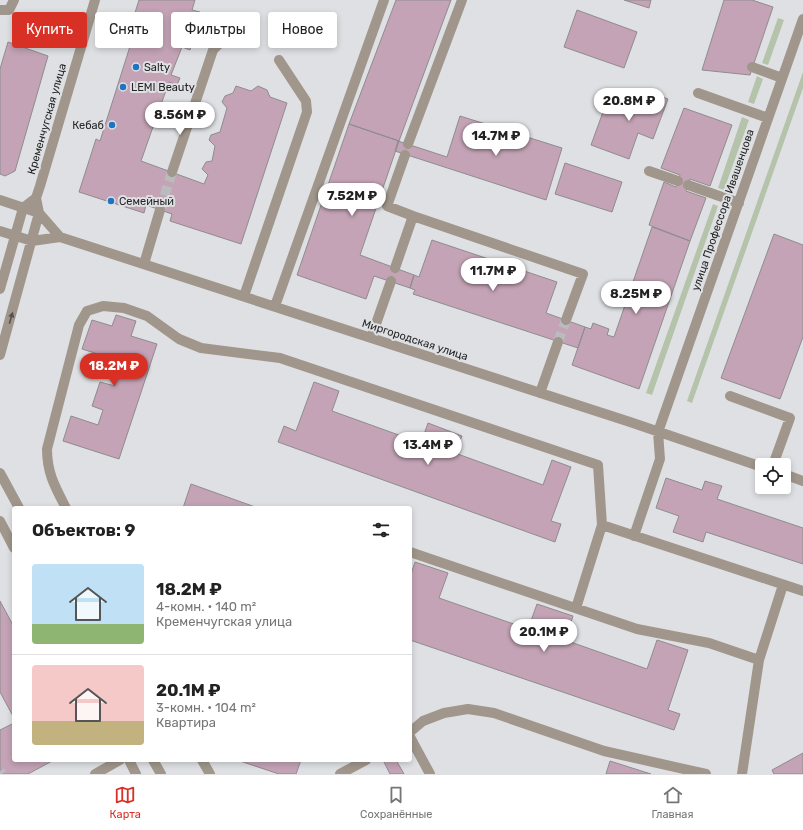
<!DOCTYPE html>
<html lang="ru">
<meta charset="utf-8">
<style>
body{margin:0;font-family:Rubik,sans-serif;background:#f2f2f2;color:#222;height:100vh;display:flex;flex-direction:column;font-size:15px;white-space:nowrap}
*{box-sizing:border-box;margin:0}
p{font-size:13px;color:#767676}
.icon{flex:none;width:22px;height:22px;fill:none;stroke:currentColor;stroke-width:2;stroke-linecap:round;stroke-linejoin:round}
.map{position:relative;flex:1;overflow:hidden}
.side{position:absolute;left:12px;top:506px;width:400px;height:256px;display:flex;flex-direction:column;background:#fff;border-radius:4px;box-shadow:0 2px 6px #0003}
.side>*{flex:none}
.guide{position:absolute;left:12px;top:12px;width:400px;height:36px;display:flex;gap:8px}
.tools{position:absolute;left:755px;top:458px;display:grid;gap:8px}
.tools a{display:grid;place-items:center;width:36px;height:36px;border-radius:4px;background:#fff;box-shadow:0 2px 6px #0003;font-size:20px}
.price{position:absolute;translate:-50% -34px;padding:0 9px;border-radius:14px;background:#fff;color:#222;font-size:13px;line-height:26px;filter:drop-shadow(0 1px 2px #0008)}
.price::after{content:'';position:absolute;left:50%;top:24px;width:12px;height:9px;margin-left:-6px;background:inherit;clip-path:polygon(0 0,100% 0,50% 100%)}
.price.selected{background:#d93025;color:#fff}
ul{padding:0;list-style:none}
li{display:flex;align-items:center;gap:12px;height:100px;padding:0 20px}
li+li{border-top:1px solid #e0e0e0}
li span{display:grid;place-items:center;flex:none;width:112px;height:80px;border-radius:4px;color:#555}
li>.icon{margin-inline-start:auto}
span .icon{width:48px;height:48px;fill:#fffc;stroke-width:1}
li b{font-size:17px}
h2{display:flex;justify-content:space-between;align-items:center;height:48px;padding:0 20px;font-size:17px}
.tag{padding:0 14px;border-radius:4px;background:#fff;box-shadow:0 2px 6px #0003;font-size:14px;line-height:36px}
.tag.selected{background:#d93025;color:#fff}
.tabs{display:flex;justify-content:space-around;align-items:center;height:56px;border-top:1px solid #e0e0e0;background:#fff;font-size:11px;color:#767676}
.tabs a{display:grid;justify-items:center;gap:2px}
.tabs .selected{color:#d93025}
.map>svg:first-child{display:block}
.green{fill:#b6c3ab}
.building{fill:#c3a3b5;stroke:#8f8c8e}
.lines{fill:none;stroke-linecap:round;stroke-linejoin:round}
.minor-tunnel{stroke:#babbbd;stroke-width:10;stroke-dasharray:10 5;stroke-linecap:butt}
.minor{stroke:#a0968b;stroke-width:10}
.oneway{fill:#56524e}
.poi-dot{fill:#1d74c2;stroke:#dfe0e3;stroke-width:1.5}
.labels{text-anchor:middle;dominant-baseline:central;stroke-width:4;stroke-linejoin:round;paint-order:stroke}
.poi-label{font-size:11px;fill:#252526;stroke:#dfe0e3;text-anchor:start}
.street-label{font-size:11px;fill:#252526;stroke:#dfe0e3}
</style>
<div class="map">
<svg width="803" height="774" viewBox="0 0 803 774">
<rect width="100%" height="100%" fill="#dfe0e3"/>
<path class="green" d="M 778,18 L 784,20 L 768,65 L 762,63 Z
M 803,72 L 803,88 L 692,403 L 687,401 Z
M 757,76 L 763,79 L 754,104 L 748,102 Z
M 742,117 L 749,120 L 724,190 L 718,188 Z
M 713,204 L 718,206 L 652,395 L 646,393 Z"/>
<path class="building" d="M 139,0 L 195,0 L 192,10 L 200,12 L 196,22 L 189,20 L 183,39 L 192,43 L 190,50 L 182,47 L 171,75 L 180,78 L 177,85 L 169,82 L 158,113 L 165,117 L 161,127 L 154,124 L 141,161 L 204,184 L 208,175 L 202,169 L 206,162 L 212,161 L 215,146 L 209,140 L 211,135 L 220,132 L 227,108 L 222,102 L 225,96 L 233,93 L 236,86 L 251,91 L 258,86 L 267,90 L 270,97 L 287,103 L 241,244 L 170,221 L 172,214 L 146,205 L 144,213 L 79,192 L 96,139 L 100,141 L 138,21 L 133,19 Z
M 396,0 L 451,0 L 399,141 L 349,124 Z
M 624,0 L 651,0 L 649,8 Z
M 724,0 L 752,0 L 773,7 L 750,75 L 702,70 Z
M 577,10 L 637,32 L 624,68 L 564,47 Z
M 8,42 L 48,56 L 15,171 L 5,176 L 0,174 L 0,69 Z
M 621,89 L 641,96 L 643,90 L 668,99 L 653,139 L 638,133 L 629,159 L 591,145 L 607,101 L 615,104 Z
M 684,108 L 732,125 L 710,186 L 690,179 L 686,191 L 706,198 L 690,241 L 649,225 L 664,182 L 676,187 L 680,175 L 661,168 Z
M 460,116 L 562,148 L 546,200 L 395,151 L 398,141 L 447,157 Z
M 349,124 L 399,141 L 360,255 L 414,275 L 410,288 L 374,276 L 366,299 L 297,275 Z
M 565,163 L 622,182 L 612,212 L 555,194 Z
M 652,227 L 690,241 L 639,389 L 572,365 L 585,327 L 591,329 L 593,323 L 609,329 L 607,335 L 614,337 Z
M 774,234 L 803,245 L 803,337 L 780,399 L 721,378 Z
M 432,240 L 557,282 L 546,313 L 585,327 L 578,348 L 413,294 L 415,290 L 410,288 L 414,275 L 419,277 Z
M 116,315 L 136,321 L 131,336 L 157,344 L 119,459 L 63,441 L 71,416 L 98,425 L 103,410 L 92,406 L 100,382 L 115,386 L 123,362 L 82,349 L 92,320 L 112,326 Z
M 314,382 L 339,391 L 332,411 L 421,443 L 428,423 L 462,436 L 455,453 L 543,485 L 552,460 L 571,467 L 551,521 L 561,524 L 555,542 L 278,442 L 284,426 L 296,431 Z
M 666,478 L 702,490 L 705,481 L 722,486 L 717,499 L 803,528 L 803,564 L 706,532 L 703,542 L 673,532 L 679,516 L 656,508 Z
M 191,484 L 258,508 L 183,508 Z
M 415,562 L 448,573 L 439,598 L 528,629 L 537,604 L 573,616 L 565,640 L 647,669 L 657,640 L 688,650 L 668,710 L 680,714 L 674,730 L 410,640 L 410,577 Z
M 0,601 L 14,627 L 14,718 L 0,692 Z
M 14,723 L 14,760 L 54,760 L 28,774 L 0,774 L 0,730 Z
M 803,753 L 803,774 L 774,774 L 772,770 Z
M 237,760 L 301,760 L 296,774 L 279,774 Z
M 383,760 L 396,760 L 404,774 L 390,774 Z
M 610,761 L 651,774 L 606,774 Z"/>
<g class="lines">
<path class="minor-tunnel" d="M 160,210 L 172,172
M 558,342 L 566,320
M 0,771 L 2,774"/>
<path class="minor" d="M 0,10 L 9,10 L 14,0
M 752,67 L 782,78
M 698,93 L 768,118
M 408,144 L 462,0
M 649,171 L 678,181
M 172,172 L 213,50 L 225,38
M 688,185 L 739,203
M 0,200 L 39,213 L 60,237
M 413,216 L 583,274 L 566,320
M 0,231 L 32,241 L 60,237 L 630,422 L 762,467
M 144,264 L 160,210
M 395,268 L 413,216 L 387,206 L 405,155
M 0,289 L 23,208 L 36,198 L 40,186 L 95,0
M 244,296 L 307,112 L 306,101 L 279,60
M 275,306 L 384,0
M 371,338 L 391,281
M 0,355 L 39,213 L 36,198
M 540,393 L 558,342
M 730,396 L 790,418 L 773,465
M 0,473 L 19,508
M 784,474 L 803,481
M 66,508 C 55,487 47,473 47,449 L 79,325 L 87,311 L 103,306 L 124,308 L 147,316 L 179,339 L 201,348 L 280,358 L 598,465 L 602,525 L 576,608
M 0,521 L 14,548
M 602,525 L 803,591
M 634,536 L 660,459 L 658,432 L 803,19
M 410,552 L 637,629 L 709,643 L 759,660
M 410,732 L 423,721 L 444,713 L 468,709 L 494,713 L 604,751 L 706,774
M 410,737 L 430,774
M 129,760 L 136,774
M 153,760 L 161,774
M 202,760 L 210,774
M 95,774 L 120,760
M 340,774 L 366,760
M 742,774 L 759,660 L 783,585"/>
</g>
<defs><path id="oneway-solid" d="M-6-.8H1V-3.2L6.5 0L1 3.2V.8H-6Z"/></defs>
<use class="oneway" href="#oneway-solid" transform="translate(11 318) rotate(-74)"/>
<g class="poi-dot">
<circle cx="136" cy="67" r="4"/>
<circle cx="123" cy="87" r="4"/>
<circle cx="112" cy="125" r="4"/>
<circle cx="111" cy="201" r="4"/>
</g>
<g class="labels">
<g class="poi-label">
<text x="144" y="67">Salty</text>
<text x="131" y="87">LEMI Beauty</text>
<text x="104" y="125" text-anchor="end">Кебаб</text>
<text x="119" y="201">Семейный</text>
</g>
<g class="street-label">
<text transform="translate(47 119) rotate(-74)">Кременчугская улица</text>
<text transform="translate(723 210) rotate(-71)">улица Профессора Ивашенцова</text>
<text transform="translate(415 340) rotate(18)">Миргородская улица</text>
</g>
</g>
</svg>
<div class="tools">
<a><svg class="icon" aria-label="locate" viewBox="0 0 24 24"><circle cx="12" cy="12" r="6"/><path d="M12 2v4M12 18v4M2 12h4M18 12h4"/></svg></a>
</div>
<b class="price" style="left:629px;top:122px">20.8M ₽</b>
<b class="price" style="left:180px;top:136px">8.56M ₽</b>
<b class="price" style="left:496px;top:157px">14.7M ₽</b>
<b class="price" style="left:352px;top:217px">7.52M ₽</b>
<b class="price" style="left:493px;top:292px">11.7M ₽</b>
<b class="price" style="left:636px;top:315px">8.25M ₽</b>
<b class="price selected" style="left:114px;top:387px">18.2M ₽</b>
<b class="price" style="left:428px;top:466px">13.4M ₽</b>
<b class="price" style="left:544px;top:653px">20.1M ₽</b>
<div class="guide">
<a class="tag selected">Купить</a>
<a class="tag">Снять</a>
<a class="tag">Фильтры</a>
<a class="tag">Новое</a>
</div>
<section class="side">
<h2>Объектов: 9<svg class="icon" aria-label="filters" viewBox="0 0 24 24"><path d="M4 7h16M4 17h16"/><circle cx="9" cy="7" r="2"/><circle cx="15" cy="17" r="2"/></svg></h2>
<ul>
<li><span style="background:linear-gradient(#bfe0f5 75%,#8fb573 0)"><svg class="icon" aria-label="home" viewBox="0 0 24 24"><path d="M3 11l9-7 9 7M6 9v11h12V9"/></svg></span><div><b>18.2M ₽</b><p>4-комн. · 140 m²</p><p>Кременчугская улица</p></div></li>
<li><span style="background:linear-gradient(#f6c9c9 70%,#c2b280 0)"><svg class="icon" aria-label="home" viewBox="0 0 24 24"><path d="M3 11l9-7 9 7M6 9v11h12V9"/></svg></span><div><b>20.1M ₽</b><p>3-комн. · 104 m²</p><p>Квартира</p></div></li>
</ul>
</section>
</div>
<nav class="tabs">
<a class="selected"><svg class="icon" aria-label="map" viewBox="0 0 24 24"><path d="M3 6l6-2 6 2 6-2v14l-6 2-6-2-6 2zM9 4v14M15 6v14"/></svg>Карта</a>
<a><svg class="icon" aria-label="saved" viewBox="0 0 24 24"><path d="M7 4h10v16l-5-4-5 4z"/></svg>Сохранённые</a>
<a><svg class="icon" aria-label="home" viewBox="0 0 24 24"><path d="M3 11l9-7 9 7M6 9v11h12V9"/></svg>Главная</a>
</nav>
